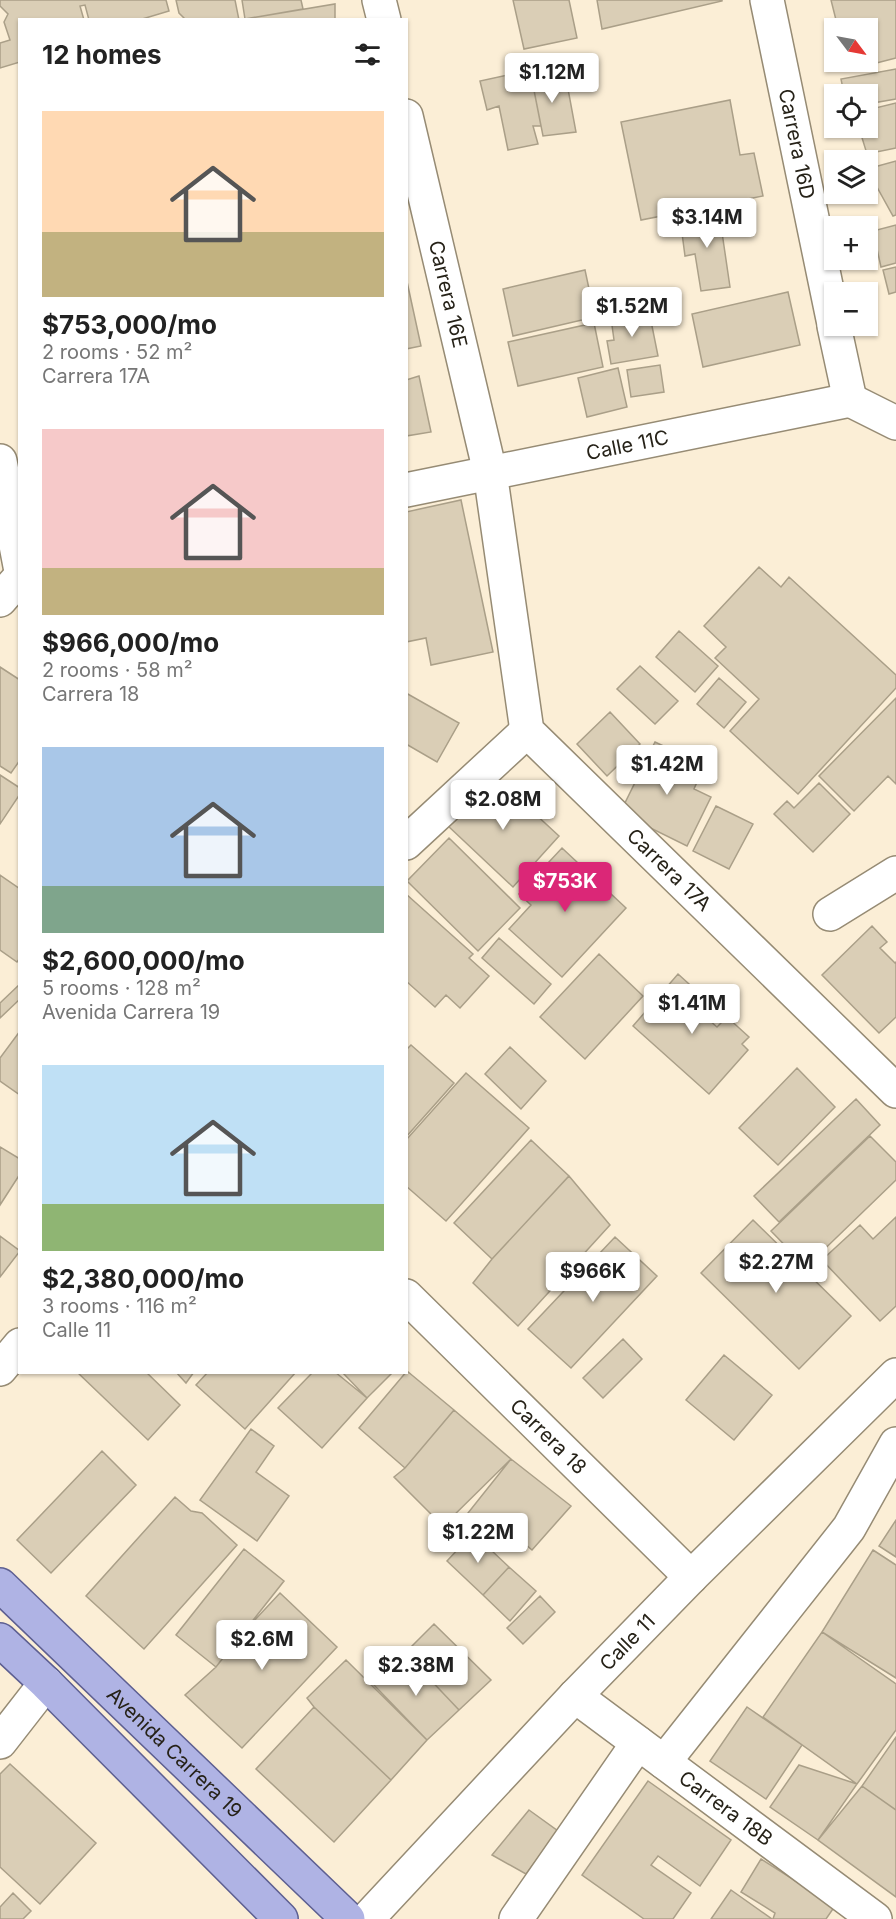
<!DOCTYPE html>
<meta charset="utf-8">
<style>
body{margin:0;font-family:Inter,sans-serif;background:#f6f6f6;color:#222;height:100vh;display:flex;flex-direction:column;font-size:22px;white-space:nowrap}
*{box-sizing:border-box;margin:0}
p{font-size:20px;color:#767676}
.icon{flex:none;width:33px;height:33px;fill:none;stroke:currentColor;stroke-width:2;stroke-linecap:round;stroke-linejoin:round}
.map{position:relative;flex:1;overflow:hidden}
.sheet{position:absolute;left:18px;top:18px;width:390px;height:1356px;display:flex;flex-direction:column;background:#fff;border-radius:0px;box-shadow:0 2px 4px #0004}
.sheet>*{flex:none}
.needle{width:39px;rotate:122deg}
.controls{position:absolute;left:824px;top:18px;display:grid;gap:12px}
.controls a{display:grid;place-items:center;width:54px;height:54px;border-radius:0px;background:#fff;box-shadow:0 2px 4px #0004;font-size:30px}
.price{position:absolute;translate:-50% -51px;padding:0 14px;border-radius:6px;background:#fff;color:#222;font-size:20px;line-height:39px;filter:drop-shadow(0 2px 3px #0008)}
.price::after{content:'';position:absolute;left:50%;top:36px;width:18px;height:14px;margin-left:-9px;background:inherit;clip-path:polygon(0 0,100% 0,50% 100%)}
.price.on{background:#db2777;color:#fff}
ul{padding:0;list-style:none}
li{display:grid;align-content:center;gap:12px;height:318px;padding:0 24px}
li span{display:grid;place-items:center;height:186px;border-radius:0px;color:#555}
li>.icon{margin-inline-start:auto}
span .icon{width:108px;height:108px;fill:#fffc;stroke-width:1}
li b{font-size:26px}
h2{display:flex;justify-content:space-between;align-items:center;height:72px;padding:0 24px;font-size:26px}
.map>svg:first-child{display:block}
.building{fill:#daceb6;stroke:#aa9f88;stroke-width:1.5}
.lines{fill:none;stroke-linecap:round;stroke-linejoin:round}
.minor-casing{stroke:#968b74;stroke-width:36}
.major-casing{stroke:#5d5f91;stroke-width:36}
.minor{stroke:#fff;stroke-width:33}
.major{stroke:#afb3e4;stroke-width:33}
.labels{text-anchor:middle;dominant-baseline:central;stroke-width:4.5;stroke-linejoin:round;paint-order:stroke}
.street-label{font-size:20px;fill:#262218;stroke:#fff}
</style>
<div class="map">
<svg width="896" height="1919" viewBox="0 0 896 1919">
<rect width="100%" height="100%" fill="#fbeed6"/>
<path class="building" d="M 0,0 L 166,0 L 169,11 L 139,20 L 89,20 L 85,5 L 80,6 L 84,20 L 20,20 L 20,62 L 0,68 L 0,43 L 10,40 L 4,22 L 8,14 L 0,6 Z
M 176,0 L 235,0 L 239,20 L 186,20 L 179,13 Z
M 242,0 L 301,0 L 303,9 L 245,19 Z
M 513,0 L 569,0 L 577,38 L 524,49 Z
M 597,0 L 722,0 L 722,1 L 602,29 Z
M 831,0 L 896,0 L 896,58 L 849,70 L 847,62 L 867,62 L 867,28 L 838,28 Z
M 335,4 L 335,20 L 245,19 Z
M 896,69 L 896,99 L 867,104 L 867,94 L 844,94 L 841,79 Z
M 530,70 L 554,70 L 558,91 L 568,89 L 576,132 L 543,136 Z
M 530,70 L 541,126 L 533,126 L 538,144 L 508,150 L 499,106 L 487,110 L 480,81 Z
M 730,100 L 740,155 L 754,153 L 763,196 L 641,220 L 621,122 Z
M 896,103 L 896,148 L 867,154 L 859,128 L 867,128 L 867,110 Z
M 896,161 L 896,215 L 893,216 L 867,169 Z
M 719,212 L 730,287 L 701,291 L 695,254 L 685,256 L 680,218 Z
M 896,225 L 896,263 L 881,267 L 873,231 Z
M 896,267 L 896,292 L 889,294 L 883,270 Z
M 585,270 L 595,317 L 513,336 L 503,289 Z
M 406,277 L 421,346 L 406,349 Z
M 788,292 L 800,345 L 703,367 L 692,314 Z
M 649,311 L 658,356 L 611,364 L 607,341 L 614,340 L 611,318 Z
M 594,323 L 603,367 L 518,386 L 508,342 Z
M 660,365 L 664,392 L 631,397 L 627,370 Z
M 618,368 L 627,407 L 587,417 L 578,378 Z
M 419,376 L 431,432 L 406,436 L 406,380 Z
M 461,500 L 493,652 L 431,665 L 426,638 L 406,642 L 406,512 Z
M 759,567 L 781,587 L 789,577 L 896,675 L 896,688 L 798,794 L 730,731 L 759,699 L 715,658 L 726,647 L 704,626 Z
M 679,631 L 718,666 L 695,692 L 656,657 Z
M 640,666 L 678,701 L 655,724 L 617,689 Z
M 0,667 L 20,680 L 20,760 L 11,773 L 0,766 Z
M 719,678 L 746,702 L 724,728 L 697,704 Z
M 406,693 L 459,723 L 437,762 L 406,744 Z
M 896,698 L 896,784 L 888,776 L 854,811 L 819,776 Z
M 610,712 L 640,744 L 607,776 L 577,744 Z
M 655,742 L 678,753 L 676,760 L 701,773 L 694,789 L 711,797 L 687,846 L 620,813 Z
M 0,775 L 20,788 L 20,794 L 0,824 Z
M 493,775 L 559,836 L 513,887 L 447,825 Z
M 819,783 L 850,814 L 813,852 L 774,814 L 787,801 L 794,808 Z
M 716,806 L 753,824 L 729,869 L 693,851 Z
M 449,838 L 520,908 L 478,951 L 407,881 Z
M 562,848 L 626,908 L 562,977 L 509,929 L 531,905 L 519,894 Z
M 0,875 L 20,889 L 20,958 L 17,962 L 0,950 Z
M 406,894 L 473,954 L 469,958 L 489,976 L 460,1008 L 446,995 L 435,1007 L 406,981 Z
M 872,926 L 887,942 L 880,948 L 895,963 L 896,962 L 896,1017 L 879,1033 L 822,975 Z
M 499,938 L 551,984 L 534,1004 L 482,958 Z
M 599,954 L 643,996 L 585,1059 L 540,1017 Z
M 678,974 L 709,1002 L 700,1012 L 717,1027 L 727,1017 L 749,1037 L 742,1044 L 748,1050 L 709,1094 L 633,1026 Z
M 20,984 L 20,999 L 0,1018 L 0,1003 Z
M 20,1031 L 20,1095 L 0,1081 L 0,1058 Z
M 411,1045 L 454,1083 L 406,1137 L 406,1050 Z
M 510,1047 L 546,1081 L 521,1109 L 485,1074 Z
M 797,1068 L 835,1107 L 778,1165 L 739,1128 Z
M 466,1073 L 529,1128 L 446,1221 L 406,1186 L 406,1140 Z
M 856,1099 L 880,1125 L 779,1222 L 754,1196 Z
M 870,1136 L 896,1162 L 896,1180 L 806,1267 L 771,1231 Z
M 531,1140 L 569,1176 L 492,1259 L 454,1223 Z
M 0,1147 L 20,1159 L 20,1174 L 0,1205 Z
M 569,1176 L 610,1225 L 518,1326 L 473,1283 L 492,1259 Z
M 896,1217 L 896,1306 L 880,1321 L 822,1260 L 860,1225 L 873,1239 Z
M 753,1220 L 851,1316 L 799,1369 L 701,1273 Z
M 0,1236 L 20,1251 L 0,1277 Z
M 615,1237 L 657,1276 L 571,1368 L 528,1329 Z
M 623,1339 L 642,1359 L 603,1398 L 583,1378 Z
M 724,1355 L 772,1395 L 734,1440 L 686,1400 Z
M 407,1371 L 454,1410 L 405,1468 L 359,1428 Z
M 77,1372 L 146,1372 L 180,1405 L 148,1440 Z
M 176,1372 L 194,1372 L 186,1383 Z
M 208,1372 L 296,1372 L 245,1429 L 196,1385 Z
M 313,1372 L 335,1372 L 367,1398 L 322,1448 L 278,1408 Z
M 342,1372 L 393,1372 L 367,1398 Z
M 454,1410 L 511,1459 L 443,1526 L 394,1477 L 405,1468 Z
M 251,1429 L 274,1446 L 256,1472 L 289,1496 L 257,1541 L 200,1500 Z
M 102,1451 L 136,1485 L 51,1573 L 17,1540 Z
M 511,1459 L 571,1506 L 532,1550 L 496,1519 L 473,1533 L 464,1518 Z
M 175,1497 L 191,1511 L 202,1513 L 237,1545 L 144,1649 L 86,1596 Z
M 896,1520 L 896,1557 L 879,1546 Z
M 473,1533 L 509,1567 L 483,1595 L 447,1561 Z
M 244,1549 L 284,1581 L 216,1667 L 176,1635 Z
M 873,1550 L 896,1565 L 896,1678 L 822,1632 Z
M 509,1567 L 536,1591 L 510,1621 L 483,1595 Z
M 280,1593 L 337,1647 L 242,1748 L 185,1695 L 216,1667 L 239,1637 Z
M 540,1596 L 555,1612 L 523,1644 L 507,1628 Z
M 434,1624 L 491,1680 L 459,1710 L 405,1653 Z
M 822,1632 L 896,1684 L 896,1730 L 857,1784 L 763,1717 Z
M 405,1653 L 459,1710 L 427,1740 L 373,1684 Z
M 346,1660 L 427,1740 L 391,1780 L 314,1707 L 307,1698 Z
M 314,1707 L 391,1780 L 334,1842 L 256,1769 Z
M 747,1707 L 802,1745 L 766,1799 L 710,1761 Z
M 896,1737 L 896,1810 L 862,1786 Z
M 10,1764 L 96,1843 L 40,1904 L 0,1867 L 0,1774 Z
M 799,1765 L 857,1784 L 818,1840 L 770,1807 Z
M 648,1781 L 731,1840 L 700,1886 L 658,1856 L 651,1865 L 691,1893 L 673,1919 L 644,1919 L 582,1875 Z
M 862,1786 L 896,1810 L 896,1897 L 818,1840 Z
M 529,1810 L 558,1831 L 526,1874 L 492,1855 Z
M 761,1859 L 835,1906 L 826,1919 L 773,1919 L 775,1913 L 741,1892 Z
M 731,1890 L 772,1919 L 711,1919 Z
M 13,1893 L 31,1911 L 23,1919 L 0,1919 L 0,1907 Z"/>
<g class="lines">
<g class="minor-casing">
<g id="minor">
<path d="M 379,0 L 384,20"/>
<path id="s1" d="M 767,0 L 834,324"/>
<path id="s2" d="M 406,116 L 490,472 L 527,731 L 896,1091"/>
<path d="M 834,326 L 850,400"/>
<path d="M 850,400 L 896,423"/>
<path d="M 0,461 L 20,566"/>
<path id="s3" d="M 406,490 L 850,400"/>
<path d="M 0,600 L 20,577"/>
<path d="M 406,843 L 527,731"/>
<path d="M 830,914 L 896,873"/>
<path id="s4" d="M 406,1296 L 691,1577"/>
<path d="M 0,1369 L 20,1345"/>
<path id="s5" d="M 575,1696 L 875,1919"/>
<path d="M 0,1742 L 46,1683"/>
<path d="M 664,1762 L 849,1528 L 896,1444"/>
<path id="s6" d="M 367,1919 L 575,1696 L 691,1577 L 896,1375"/>
<path d="M 516,1919 L 638,1743"/>
</g>
</g>
<g class="major-casing">
<g id="major">
<path id="s7" d="M 0,1585 L 348,1919"/>
<path d="M 0,1640 L 46,1683 L 281,1919"/>
</g>
</g>
<use href="#minor" class="minor"/>
<use href="#major" class="major"/>
</g>
<g class="labels">
<g class="street-label">
<text stroke="none"><textPath href="#s1" startOffset="147">Carrera 16D</textPath></text>
<text stroke="none"><textPath href="#s2" startOffset="183">Carrera 16E</textPath></text>
<text stroke="none"><textPath href="#s3" startOffset="226">Calle 11C</textPath></text>
<text stroke="none"><textPath href="#s2" startOffset="826">Carrera 17A</textPath></text>
<text stroke="none"><textPath href="#s4" startOffset="200">Carrera 18</textPath></text>
<text stroke="none"><textPath href="#s6" startOffset="380">Calle 11</textPath></text>
<text stroke="none"><textPath href="#s7" startOffset="242">Avenida Carrera 19</textPath></text>
<text stroke="none"><textPath href="#s5" startOffset="188">Carrera 18B</textPath></text>
</g>
</g>
</svg>
<div class="controls">
<a><svg class="needle" viewBox="-14 -14 28 28"><path d="M0-13l5 13h-10z" fill="#e53935"/><path d="M0 13l5-13h-10z" fill="#767676"/></svg></a>
<a><svg class="icon" aria-label="locate" viewBox="0 0 24 24"><circle cx="12" cy="12" r="6"/><path d="M12 2v4M12 18v4M2 12h4M18 12h4"/></svg></a>
<a><svg class="icon" aria-label="layers" viewBox="0 0 24 24"><path d="M12 4l9 5-9 5-9-5zM3 14l9 5 9-5"/></svg></a>
<a>+</a>
<a>−</a>
</div>
<b class="price" style="left:552px;top:104px">$1.12M</b>
<b class="price" style="left:707px;top:249px">$3.14M</b>
<b class="price" style="left:632px;top:338px">$1.52M</b>
<b class="price" style="left:667px;top:796px">$1.42M</b>
<b class="price" style="left:503px;top:831px">$2.08M</b>
<b class="price on" style="left:565px;top:913px">$753K</b>
<b class="price" style="left:692px;top:1035px">$1.41M</b>
<b class="price" style="left:776px;top:1294px">$2.27M</b>
<b class="price" style="left:593px;top:1303px">$966K</b>
<b class="price" style="left:478px;top:1564px">$1.22M</b>
<b class="price" style="left:262px;top:1671px">$2.6M</b>
<b class="price" style="left:416px;top:1697px">$2.38M</b>
<section class="sheet">
<h2>12 homes<svg class="icon" aria-label="filters" viewBox="0 0 24 24"><path d="M4 7h16M4 17h16"/><circle cx="9" cy="7" r="2"/><circle cx="15" cy="17" r="2"/></svg></h2>
<ul>
<li><span style="background:linear-gradient(#ffd9b3 65%,#c2b280 0)"><svg class="icon" aria-label="home" viewBox="0 0 24 24"><path d="M3 11l9-7 9 7M6 9v11h12V9"/></svg></span><div><b>$753,000/mo</b><p>2 rooms · 52 m²</p><p>Carrera 17A</p></div></li>
<li><span style="background:linear-gradient(#f6c9c9 75%,#c2b280 0)"><svg class="icon" aria-label="home" viewBox="0 0 24 24"><path d="M3 11l9-7 9 7M6 9v11h12V9"/></svg></span><div><b>$966,000/mo</b><p>2 rooms · 58 m²</p><p>Carrera 18</p></div></li>
<li><span style="background:linear-gradient(#a9c7e8 75%,#7fa58c 0)"><svg class="icon" aria-label="home" viewBox="0 0 24 24"><path d="M3 11l9-7 9 7M6 9v11h12V9"/></svg></span><div><b>$2,600,000/mo</b><p>5 rooms · 128 m²</p><p>Avenida Carrera 19</p></div></li>
<li><span style="background:linear-gradient(#bfe0f5 75%,#8fb573 0)"><svg class="icon" aria-label="home" viewBox="0 0 24 24"><path d="M3 11l9-7 9 7M6 9v11h12V9"/></svg></span><div><b>$2,380,000/mo</b><p>3 rooms · 116 m²</p><p>Calle 11</p></div></li>
</ul>
</section>
</div>
